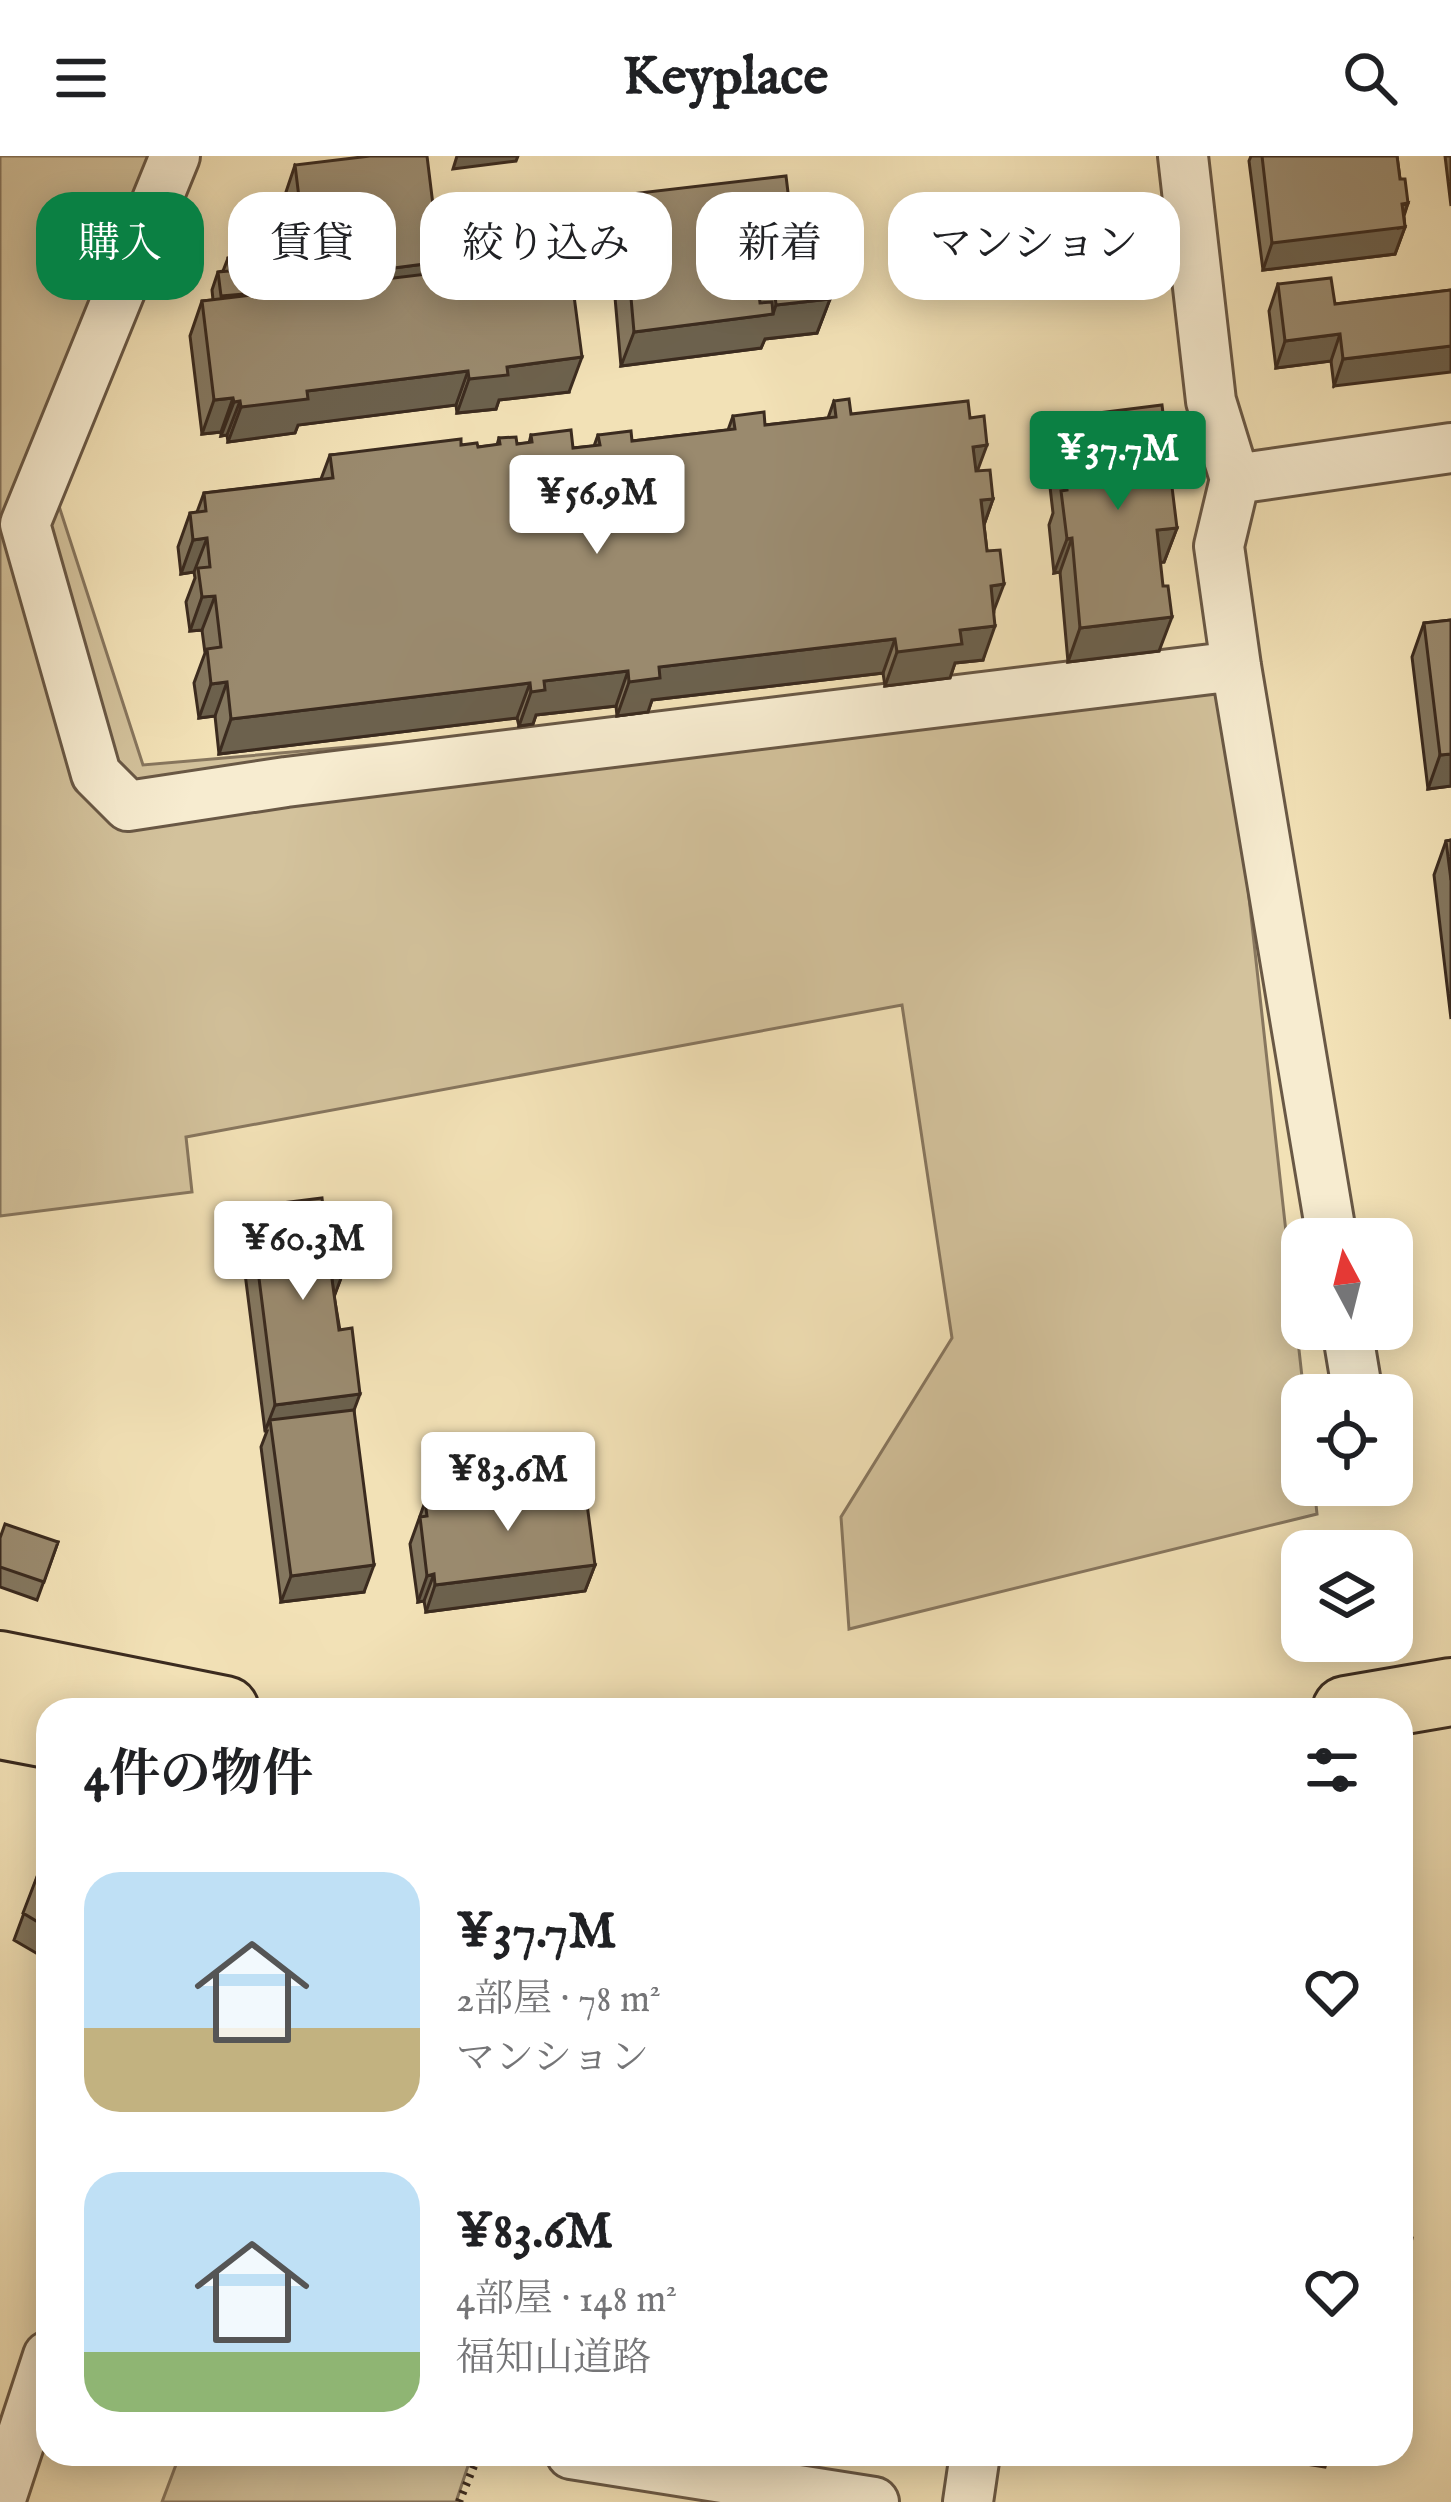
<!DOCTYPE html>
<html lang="ja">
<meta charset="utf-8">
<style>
body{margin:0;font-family:"IM FELL English","Noto Serif JP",serif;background:#f6f6f6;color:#202124;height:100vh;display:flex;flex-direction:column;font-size:45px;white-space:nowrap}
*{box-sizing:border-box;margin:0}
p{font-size:39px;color:#757577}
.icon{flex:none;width:66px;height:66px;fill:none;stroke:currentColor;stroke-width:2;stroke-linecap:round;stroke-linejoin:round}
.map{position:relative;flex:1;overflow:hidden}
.drawer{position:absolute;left:36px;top:1542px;width:1377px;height:768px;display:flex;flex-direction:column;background:#fff;border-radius:36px;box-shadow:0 6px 30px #0003}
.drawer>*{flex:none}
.hud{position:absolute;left:36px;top:36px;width:1380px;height:108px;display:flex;gap:24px}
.needle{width:78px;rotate:353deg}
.fabs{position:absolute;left:1281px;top:1062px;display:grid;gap:24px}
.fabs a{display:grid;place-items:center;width:132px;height:132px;border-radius:24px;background:#fff;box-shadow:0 6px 30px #0003;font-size:60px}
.price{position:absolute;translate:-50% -102px;padding:0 27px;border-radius:12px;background:#fff;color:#222;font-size:39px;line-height:78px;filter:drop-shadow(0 3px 6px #0008)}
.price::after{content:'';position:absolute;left:50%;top:72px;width:36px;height:27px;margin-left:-18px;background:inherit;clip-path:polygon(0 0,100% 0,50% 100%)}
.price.current{background:#0b8043;color:#fff}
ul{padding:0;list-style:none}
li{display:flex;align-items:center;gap:36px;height:300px;padding:0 48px}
li span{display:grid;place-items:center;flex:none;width:336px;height:240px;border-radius:36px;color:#555}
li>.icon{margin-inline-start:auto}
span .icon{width:144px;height:144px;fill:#fffc;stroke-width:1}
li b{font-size:51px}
h2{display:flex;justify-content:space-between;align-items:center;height:144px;padding:0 48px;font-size:51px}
.pill{padding:0 42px;border-radius:36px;background:#fff;box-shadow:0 6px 30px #0003;font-size:42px;line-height:108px}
.pill.current{background:#0b8043;color:#fff}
header{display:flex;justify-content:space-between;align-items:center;height:156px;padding:0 48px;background:#fff;font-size:54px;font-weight:700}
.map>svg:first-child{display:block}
.green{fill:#d3c29c;stroke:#87765e;stroke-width:3}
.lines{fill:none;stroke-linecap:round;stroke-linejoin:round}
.minor-casing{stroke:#695845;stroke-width:54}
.highway-casing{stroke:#3b2b1f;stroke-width:72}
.path{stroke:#3b2b1f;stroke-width:8;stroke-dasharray:3 6;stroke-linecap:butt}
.minor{stroke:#f7ecd0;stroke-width:48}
.highway{stroke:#f2e1b6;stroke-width:66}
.wall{fill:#84775f;stroke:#3b2b1f;stroke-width:3}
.shaded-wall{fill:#6c614d;stroke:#3b2b1f;stroke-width:3}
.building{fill:#9a8a6e;stroke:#3b2b1f;stroke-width:3}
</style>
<header><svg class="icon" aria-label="menu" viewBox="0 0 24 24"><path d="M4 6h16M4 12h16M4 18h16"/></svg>Keyplace<svg class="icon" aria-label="search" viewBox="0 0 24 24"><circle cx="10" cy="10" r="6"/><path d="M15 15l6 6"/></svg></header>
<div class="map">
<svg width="1451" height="2346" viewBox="0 0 1451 2346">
<rect width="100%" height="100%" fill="#f2e1b6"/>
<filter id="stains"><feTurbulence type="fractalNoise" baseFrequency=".00167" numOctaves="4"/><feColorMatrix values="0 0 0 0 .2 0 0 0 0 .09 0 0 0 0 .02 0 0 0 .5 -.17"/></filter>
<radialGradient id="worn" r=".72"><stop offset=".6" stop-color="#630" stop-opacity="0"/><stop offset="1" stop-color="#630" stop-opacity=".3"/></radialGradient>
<path class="green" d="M 0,0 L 161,0 L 58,347 L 143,609 L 1224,515 L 1304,1239 L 1302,1329 L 1314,1329 L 1317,1358 L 849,1473 L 841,1361 L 952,1182 L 902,849 L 186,981 L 192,1036 L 0,1060 Z
M 180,2298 L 472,2298 L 456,2346 L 162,2346 Z"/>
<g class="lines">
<g class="minor-casing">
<path id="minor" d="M 175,0 L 25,368 L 96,618 L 128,650 L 286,626 L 1236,510
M 1183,0 L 1211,245 L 1235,323 L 1219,390 L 1236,510 L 1332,1083
M 1235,323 L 1451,292
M 1347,1173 L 1358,1239
M 571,2298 L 874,2346
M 0,2346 L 48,2200
M 968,2346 L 975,2298"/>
</g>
<g class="highway-casing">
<path id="highway" d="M 0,1509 L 225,1554
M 1346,1554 L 1451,1536
M 0,1569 L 48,1578"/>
</g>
<path class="path" d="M 459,2346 L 479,2298"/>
<use href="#minor" class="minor"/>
<use href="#highway" class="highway"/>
</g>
<path class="wall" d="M 1251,0 L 1397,0 L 1400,23 L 1408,47 L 1404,60 L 1405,71 L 1395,98 L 1263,114 L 1249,5 Z
M 1445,0 L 1451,0 L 1451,50 Z
M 295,9 L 440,106 L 437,117 L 482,111 L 491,87 L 535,98 L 569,236 L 499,244 L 496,253 L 457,257 L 456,249 L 298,269 L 295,277 L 228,286 L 227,279 L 221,280 L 221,276 L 202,278 L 190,180 L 202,145 L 213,144 L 212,134 L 218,116 L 223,115 L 228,102 L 293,93 L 286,36 Z
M 622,39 L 795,94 L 830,143 L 817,177 L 765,183 L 761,192 L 621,210 L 609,73 Z
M 1278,128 L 1335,148 L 1451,134 L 1334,230 L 1331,205 L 1276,212 L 1269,155 Z
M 834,245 L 851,258 L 977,315 L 993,343 L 984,369 L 994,456 L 983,504 L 955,507 L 950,522 L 885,530 L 883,517 L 652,544 L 648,556 L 617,560 L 616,550 L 536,559 L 533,568 L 519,570 L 517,562 L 219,598 L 215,560 L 199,562 L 194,527 L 205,497 L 202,474 L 190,475 L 186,446 L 195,422 L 194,416 L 181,418 L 178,391 L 190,357 L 197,356 L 204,337 L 321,323 L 330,299 L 461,289 L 478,291 L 497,289 L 499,282 L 517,288 L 529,287 L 531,279 L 573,292 L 594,290 L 598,279 L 632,285 L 728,274 L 733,260 L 765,269 L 828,262 Z
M 1058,262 L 1177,372 L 1164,406 L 1160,406 L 1159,495 L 1068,506 L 1060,416 L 1054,417 L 1049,369 L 1053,357 L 1046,296 Z
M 1451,464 L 1451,630 L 1428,633 L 1412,501 L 1424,467 Z
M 1451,684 L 1451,863 L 1434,719 L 1446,685 Z
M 250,1051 L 325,1069 L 344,1114 L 334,1140 L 354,1255 L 364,1436 L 281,1446 L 261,1291 L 267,1275 L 265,1275 L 240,1078 Z
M 425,1346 L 595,1409 L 585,1435 L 426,1456 L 424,1445 L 418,1446 L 410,1388 Z
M 0,1382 L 58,1386 L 37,1444 L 0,1431 Z
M 48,1692 L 48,1804 L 14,1784 Z
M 1243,2298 L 1329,2298 L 1325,2311 Z"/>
<path class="shaded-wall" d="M 457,0 L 518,0 L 516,5 L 453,13 Z
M 1408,47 L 1399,72 L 1405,71 L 1395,98 L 1263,114 L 1272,87 Z
M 771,101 L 759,135 L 755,103 Z
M 440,106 L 431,133 L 300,149 L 309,123 Z
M 830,143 L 817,177 L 765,183 L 761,192 L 621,210 L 634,176 L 773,158 L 776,149 Z
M 1340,178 L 1331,205 L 1276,212 L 1285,185 Z
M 1451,190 L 1451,216 L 1334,230 L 1343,203 Z
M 582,201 L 569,236 L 499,244 L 496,253 L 457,257 L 469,223 L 507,211 Z
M 468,215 L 456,249 L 298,269 L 295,277 L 228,286 L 241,251 L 307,235 Z
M 233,242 L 221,276 L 202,278 L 214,244 Z
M 240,245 L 227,279 L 221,280 L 234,246 Z
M 987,289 L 974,324 L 973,291 Z
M 993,343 L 981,377 L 981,344 Z
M 1177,372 L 1164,406 L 1144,408 L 1157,374 Z
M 207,382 L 194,416 L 181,418 L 193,384 Z
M 1072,382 L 1060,416 L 1054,417 L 1067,383 Z
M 1004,428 L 991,462 L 991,430 Z
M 215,440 L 202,474 L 190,475 L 202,441 Z
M 1172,461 L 1159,495 L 1068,506 L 1080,472 Z
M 995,470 L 983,504 L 955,507 L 950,522 L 885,530 L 897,496 L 960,474 Z
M 895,483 L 883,517 L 652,544 L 648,556 L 617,560 L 629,526 L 659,511 Z
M 628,515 L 616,550 L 536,559 L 533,568 L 519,570 L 531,536 L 544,525 Z
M 227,526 L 215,560 L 199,562 L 211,528 Z
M 530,527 L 517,562 L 219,598 L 231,563 Z
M 1451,598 L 1451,630 L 1428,633 L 1440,599 Z
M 344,1114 L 334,1141 L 331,1116 Z
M 360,1238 L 350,1265 L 270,1264 L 265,1275 L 275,1249 Z
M 374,1409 L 364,1436 L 281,1446 L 291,1420 Z
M 595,1409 L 585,1435 L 426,1456 L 435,1429 Z
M 434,1418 L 424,1445 L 418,1446 L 427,1420 Z"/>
<path class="building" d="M 370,0 L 427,0 L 440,106 L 309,123 L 295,9 Z
M 1262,0 L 1397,0 L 1400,23 L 1405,23 L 1408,47 L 1402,48 L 1405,71 L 1272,87 Z
M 786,20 L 795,94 L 823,91 L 830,143 L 776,149 L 771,101 L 755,103 L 760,147 L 772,146 L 773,158 L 634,176 L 622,39 Z
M 533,81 L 535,98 L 568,94 L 582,201 L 507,211 L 508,219 L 469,223 L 468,215 L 307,235 L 308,243 L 241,251 L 240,245 L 234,246 L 233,242 L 214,244 L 202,145 L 494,110 L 491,87 Z
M 298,92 L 303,133 L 221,140 L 218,116 L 230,115 L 228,102 Z
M 1331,122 L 1335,148 L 1451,134 L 1451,190 L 1343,203 L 1340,178 L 1285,185 L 1278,128 Z
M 849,243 L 851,258 L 968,245 L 970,262 L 984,260 L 987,289 L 973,291 L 976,315 L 990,314 L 993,343 L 981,344 L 987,395 L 1000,394 L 1004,428 L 991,430 L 995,470 L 960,474 L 962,488 L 897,496 L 895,483 L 659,511 L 660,522 L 629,526 L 628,515 L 544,525 L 545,534 L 531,536 L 530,527 L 231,563 L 227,526 L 211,528 L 207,493 L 221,491 L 215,440 L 202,441 L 198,412 L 210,411 L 207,382 L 193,384 L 190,357 L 206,355 L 204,337 L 333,322 L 330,299 L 461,283 L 461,289 L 477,287 L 478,291 L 500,288 L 499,282 L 516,281 L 517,288 L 532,286 L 531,279 L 571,274 L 573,292 L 600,289 L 598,279 L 631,275 L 632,285 L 735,273 L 733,260 L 764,256 L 765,269 L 836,261 L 834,245 Z
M 1162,249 L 1177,372 L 1157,374 L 1163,430 L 1168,430 L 1172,461 L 1080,472 L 1072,382 L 1067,383 L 1061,335 L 1067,334 L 1058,262 Z
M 1451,464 L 1451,598 L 1440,599 L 1424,467 Z
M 1451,684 L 1451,724 L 1446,685 Z
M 322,1042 L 325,1069 L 338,1067 L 344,1114 L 331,1116 L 339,1174 L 352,1172 L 360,1238 L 275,1249 L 250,1051 Z
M 354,1254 L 374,1409 L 291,1420 L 270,1264 Z
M 584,1325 L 595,1409 L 435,1429 L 434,1418 L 427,1420 L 420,1361 L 427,1360 L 425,1346 Z
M 5,1368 L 58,1386 L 44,1426 L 0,1411 L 0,1382 Z
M 48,1692 L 48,1772 L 23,1757 Z
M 1401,2080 L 1412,2082 L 1402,2135 L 1401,2135 Z"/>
<rect width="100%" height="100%" filter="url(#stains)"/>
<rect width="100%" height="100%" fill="url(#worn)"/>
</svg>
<div class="fabs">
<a><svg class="needle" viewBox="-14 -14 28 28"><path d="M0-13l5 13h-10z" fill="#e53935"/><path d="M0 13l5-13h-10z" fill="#757577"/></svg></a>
<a><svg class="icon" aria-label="locate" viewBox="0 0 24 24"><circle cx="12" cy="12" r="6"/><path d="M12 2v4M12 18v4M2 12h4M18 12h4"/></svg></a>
<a><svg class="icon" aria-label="layers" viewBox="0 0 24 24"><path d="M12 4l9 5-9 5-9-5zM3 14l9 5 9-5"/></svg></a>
</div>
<b class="price current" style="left:1118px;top:357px">¥37.7M</b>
<b class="price" style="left:597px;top:401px">¥56.9M</b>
<b class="price" style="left:303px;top:1147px">¥60.3M</b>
<b class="price" style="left:508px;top:1378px">¥83.6M</b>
<div class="hud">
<a class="pill current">購入</a>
<a class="pill">賃貸</a>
<a class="pill">絞り込み</a>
<a class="pill">新着</a>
<a class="pill">マンション</a>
</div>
<section class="drawer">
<h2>4件の物件<svg class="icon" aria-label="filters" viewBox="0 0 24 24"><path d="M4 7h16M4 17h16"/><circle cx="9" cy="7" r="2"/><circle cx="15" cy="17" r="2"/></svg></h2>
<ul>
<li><span style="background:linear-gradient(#bfe0f5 65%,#c2b280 0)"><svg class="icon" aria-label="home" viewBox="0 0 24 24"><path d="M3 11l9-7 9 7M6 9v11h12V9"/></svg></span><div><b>¥37.7M</b><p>2部屋 · 78 m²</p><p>マンション</p></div><svg class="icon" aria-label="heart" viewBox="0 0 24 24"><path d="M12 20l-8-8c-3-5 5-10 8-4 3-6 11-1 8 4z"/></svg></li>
<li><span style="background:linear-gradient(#bfe0f5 75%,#8fb573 0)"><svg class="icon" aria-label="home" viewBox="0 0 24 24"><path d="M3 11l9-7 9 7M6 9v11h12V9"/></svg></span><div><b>¥83.6M</b><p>4部屋 · 148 m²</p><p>福知山道路</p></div><svg class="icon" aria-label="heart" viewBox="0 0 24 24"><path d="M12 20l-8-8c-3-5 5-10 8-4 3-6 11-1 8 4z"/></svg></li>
</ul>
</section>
</div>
